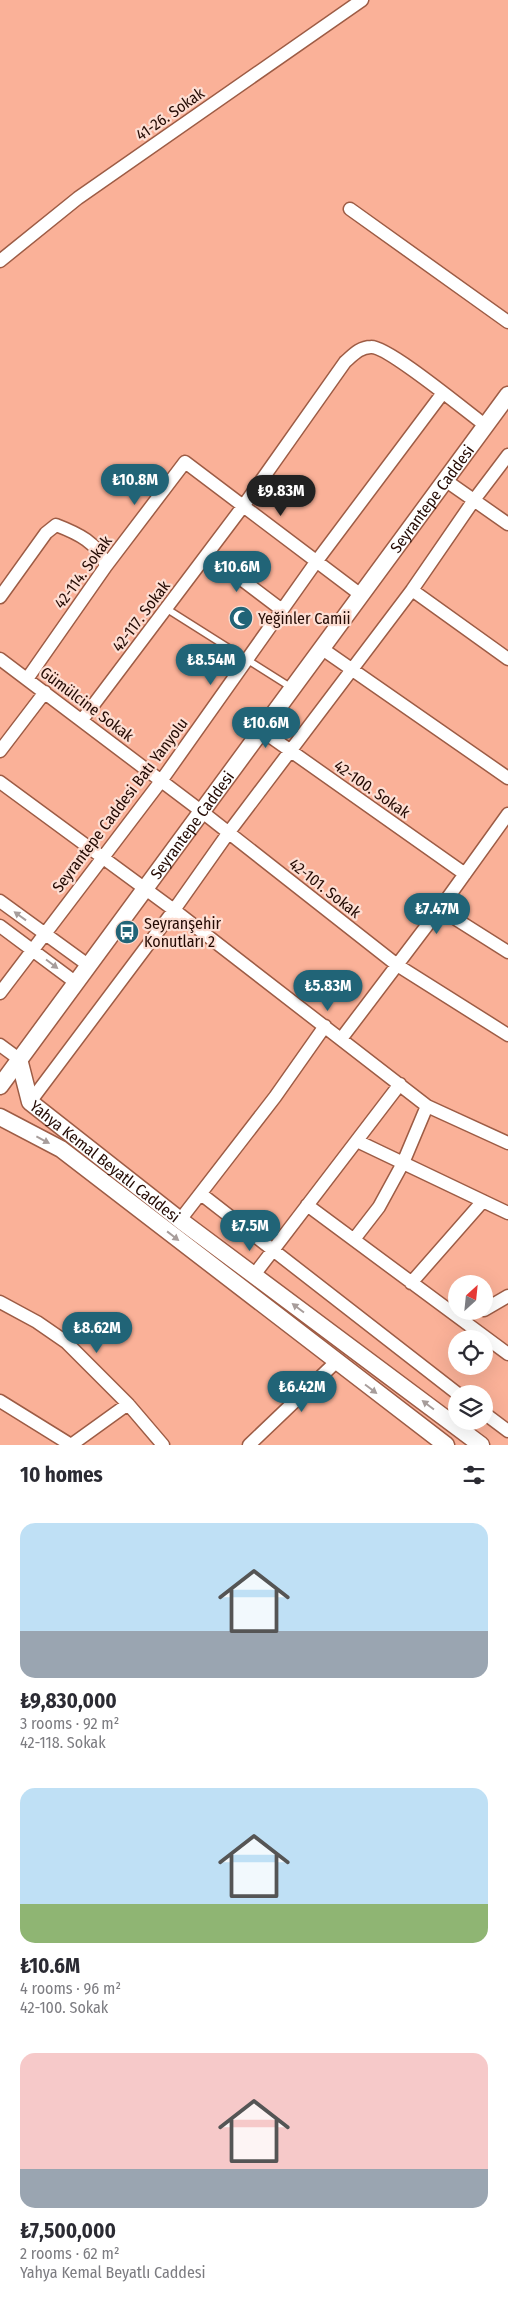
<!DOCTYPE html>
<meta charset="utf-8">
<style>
body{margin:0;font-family:"Fira Sans Condensed",sans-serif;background:#f7f7f7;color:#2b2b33;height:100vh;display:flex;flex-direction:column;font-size:19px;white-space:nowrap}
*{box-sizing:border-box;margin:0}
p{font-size:16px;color:#7c7c81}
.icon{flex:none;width:28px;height:28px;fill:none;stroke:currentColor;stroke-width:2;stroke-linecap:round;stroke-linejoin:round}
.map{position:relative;height:1445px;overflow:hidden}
.panel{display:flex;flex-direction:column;background:#fff;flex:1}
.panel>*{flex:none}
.needle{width:32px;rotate:27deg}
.controls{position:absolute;left:448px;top:1275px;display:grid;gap:10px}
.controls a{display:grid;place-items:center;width:45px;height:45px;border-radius:50%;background:#fff;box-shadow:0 5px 20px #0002;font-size:25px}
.price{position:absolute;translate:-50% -42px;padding:0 11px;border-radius:18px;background:#216477;color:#fff;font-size:16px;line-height:32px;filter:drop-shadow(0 1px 2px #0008)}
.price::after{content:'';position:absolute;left:50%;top:30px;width:15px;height:11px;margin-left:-8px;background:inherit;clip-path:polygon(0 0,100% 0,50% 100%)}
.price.current{background:#222;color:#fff}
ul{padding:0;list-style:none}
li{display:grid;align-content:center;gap:10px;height:265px;padding:0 20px}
li span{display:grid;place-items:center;height:155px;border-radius:15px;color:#555}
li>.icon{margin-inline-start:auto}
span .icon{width:90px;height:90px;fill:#fffc;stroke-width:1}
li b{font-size:21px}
h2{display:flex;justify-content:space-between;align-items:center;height:60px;padding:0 20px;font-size:21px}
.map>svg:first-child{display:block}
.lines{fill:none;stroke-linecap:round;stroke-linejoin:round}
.service-casing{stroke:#9d5c45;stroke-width:9}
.minor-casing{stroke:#9d5c45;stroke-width:15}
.tertiary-casing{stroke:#9d5c45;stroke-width:19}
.service{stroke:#fff;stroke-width:6}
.minor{stroke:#fff;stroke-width:12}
.tertiary{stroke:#fff;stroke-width:16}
.oneway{fill:#a79d9b}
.labels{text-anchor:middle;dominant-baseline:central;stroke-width:4.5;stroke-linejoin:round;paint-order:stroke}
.street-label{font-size:16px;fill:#240b04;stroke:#fdded3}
.poi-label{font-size:16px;fill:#240b04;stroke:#fdded3;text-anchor:start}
</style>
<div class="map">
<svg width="508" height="1445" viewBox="0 0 508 1445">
<rect width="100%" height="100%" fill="#fab198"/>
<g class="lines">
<g class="service-casing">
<path id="service" d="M 167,609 L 292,688"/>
</g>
<g class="minor-casing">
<path id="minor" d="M 350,209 L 508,322
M 0,261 L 78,198 L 362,0
M 445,480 L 508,524
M 208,554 L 282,610
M 412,590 L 508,659
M 0,597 L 46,533 L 56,525 C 77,533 99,543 106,566
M 321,648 L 508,778
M 0,659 L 201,811 L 397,965 L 508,1035
M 27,679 L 106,566 L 185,462 L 361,595
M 82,720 L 244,505 L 345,362 C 353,355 360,347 371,347 C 388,346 467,412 485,425
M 261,730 L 465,874
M 0,751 L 45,692
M 0,782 L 174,910 L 427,1106 L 508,1143
M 0,901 L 88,965
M 440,909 L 508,952
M 0,926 L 75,982
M 0,993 L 161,781 L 316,562 L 442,394
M 341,1039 L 444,903 L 508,814
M 0,1045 L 19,1059
M 30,1102 L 174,910 L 229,832 L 412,590 L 474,500 L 508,455
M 357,1141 L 508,1213
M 201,1194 L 458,1394
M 307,1205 L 508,1354
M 180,1220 L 275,1097 L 325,1026
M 355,1238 L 379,1207 L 403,1163 L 427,1106
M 254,1275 L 400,1084
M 411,1283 L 483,1201
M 0,1302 L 37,1322 L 66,1342 L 128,1404 L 163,1445
M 484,1310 L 508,1296
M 0,1401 L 71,1445
M 484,1413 L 508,1431
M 71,1445 L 128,1404
M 249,1445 L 336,1362"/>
</g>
<g class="tertiary-casing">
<g id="tertiary">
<path id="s1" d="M 19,1059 L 30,1102 L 180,1220 L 481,1445"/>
<path id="s2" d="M 0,1086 L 508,395"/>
<path d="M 0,1117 L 61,1149 L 446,1445"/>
</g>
</g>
<use href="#service" class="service"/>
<use href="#minor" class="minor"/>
<use href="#tertiary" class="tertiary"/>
</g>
<defs><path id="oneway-solid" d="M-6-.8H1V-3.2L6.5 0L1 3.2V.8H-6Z" transform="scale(1.25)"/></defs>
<g class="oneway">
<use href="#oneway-solid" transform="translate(20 916) rotate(-144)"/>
<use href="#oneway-solid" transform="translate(52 964) rotate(37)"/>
<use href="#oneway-solid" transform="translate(43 1140) rotate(28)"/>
<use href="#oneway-solid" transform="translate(173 1236) rotate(38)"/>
<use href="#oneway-solid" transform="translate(298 1308) rotate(-143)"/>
<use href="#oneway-solid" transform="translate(371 1389) rotate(37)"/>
<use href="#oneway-solid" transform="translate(428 1405) rotate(-143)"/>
</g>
<defs>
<g id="mosque-disc" transform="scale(1.25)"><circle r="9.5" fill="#216477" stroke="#fdded3"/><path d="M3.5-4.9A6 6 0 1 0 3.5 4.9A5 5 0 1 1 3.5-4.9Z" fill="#fff"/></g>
<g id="bus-disc" transform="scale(1.25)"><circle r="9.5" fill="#216477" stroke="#fdded3"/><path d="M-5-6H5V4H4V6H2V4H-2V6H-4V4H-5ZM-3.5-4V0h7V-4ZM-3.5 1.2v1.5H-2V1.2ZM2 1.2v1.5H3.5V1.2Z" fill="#fff"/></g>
</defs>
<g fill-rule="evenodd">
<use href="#mosque-disc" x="241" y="618"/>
<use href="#bus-disc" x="127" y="932"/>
</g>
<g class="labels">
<g class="street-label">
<text transform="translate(170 114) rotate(-35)">41-26. Sokak</text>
<text stroke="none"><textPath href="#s2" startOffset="729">Seyrantepe Caddesi</textPath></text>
<text transform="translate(83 572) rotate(-54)">42-114. Sokak</text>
<text transform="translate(141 616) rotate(-53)">42-117. Sokak</text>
<text transform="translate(87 704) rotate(37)">Gümülcine Sokak</text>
<text transform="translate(372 789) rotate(35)">42-100. Sokak</text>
<text transform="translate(120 805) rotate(-53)">Seyrantepe Caddesi Batı Yanyolu</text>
<text stroke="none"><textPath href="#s2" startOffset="324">Seyrantepe Caddesi</textPath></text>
<text transform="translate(325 888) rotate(38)">42-101. Sokak</text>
<text stroke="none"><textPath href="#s1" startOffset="140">Yahya Kemal Beyatlı Caddesi</textPath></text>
</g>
<g class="poi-label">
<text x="258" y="618">Yeğinler Camii</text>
<text x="144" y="923">Seyranşehir<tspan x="144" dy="18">Konutları 2</tspan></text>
</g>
</g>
</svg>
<div class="controls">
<a><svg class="needle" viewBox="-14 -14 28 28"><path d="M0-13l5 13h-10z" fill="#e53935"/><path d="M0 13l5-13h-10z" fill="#7c7c81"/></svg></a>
<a><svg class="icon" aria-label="locate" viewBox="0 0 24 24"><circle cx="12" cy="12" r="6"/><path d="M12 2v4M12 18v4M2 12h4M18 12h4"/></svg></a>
<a><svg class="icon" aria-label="layers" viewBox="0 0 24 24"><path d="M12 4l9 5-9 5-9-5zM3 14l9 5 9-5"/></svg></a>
</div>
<b class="price" style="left:135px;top:506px">₺10.8M</b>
<b class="price current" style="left:281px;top:517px">₺9.83M</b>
<b class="price" style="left:237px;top:593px">₺10.6M</b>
<b class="price" style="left:211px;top:686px">₺8.54M</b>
<b class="price" style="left:266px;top:749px">₺10.6M</b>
<b class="price" style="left:437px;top:935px">₺7.47M</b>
<b class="price" style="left:328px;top:1012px">₺5.83M</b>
<b class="price" style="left:250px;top:1252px">₺7.5M</b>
<b class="price" style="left:97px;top:1354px">₺8.62M</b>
<b class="price" style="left:302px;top:1413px">₺6.42M</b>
</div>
<section class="panel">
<h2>10 homes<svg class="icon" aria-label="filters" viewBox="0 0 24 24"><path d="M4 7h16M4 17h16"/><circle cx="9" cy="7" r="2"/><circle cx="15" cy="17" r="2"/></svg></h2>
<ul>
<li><span style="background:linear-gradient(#bfe0f5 70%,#9aa5b1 0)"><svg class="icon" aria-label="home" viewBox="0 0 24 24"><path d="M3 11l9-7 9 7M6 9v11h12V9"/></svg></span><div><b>₺9,830,000</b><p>3 rooms · 92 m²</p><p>42-118. Sokak</p></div></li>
<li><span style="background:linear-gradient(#bfe0f5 75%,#8fb573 0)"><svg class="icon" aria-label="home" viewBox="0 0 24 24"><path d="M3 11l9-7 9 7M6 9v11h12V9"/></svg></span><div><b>₺10.6M</b><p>4 rooms · 96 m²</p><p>42-100. Sokak</p></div></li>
<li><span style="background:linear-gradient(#f6c9c9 75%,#9aa5b1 0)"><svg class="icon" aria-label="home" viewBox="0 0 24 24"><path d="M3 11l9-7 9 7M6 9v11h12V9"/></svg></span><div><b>₺7,500,000</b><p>2 rooms · 62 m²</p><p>Yahya Kemal Beyatlı Caddesi</p></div></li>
</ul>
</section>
